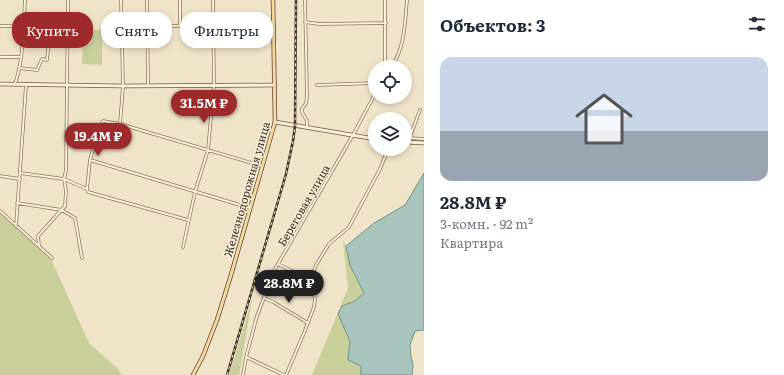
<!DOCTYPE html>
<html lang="ru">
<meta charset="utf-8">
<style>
body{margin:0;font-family:Literata,serif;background:#f6f6f7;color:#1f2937;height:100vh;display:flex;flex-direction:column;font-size:15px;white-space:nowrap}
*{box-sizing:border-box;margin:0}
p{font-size:13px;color:#747a83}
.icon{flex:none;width:22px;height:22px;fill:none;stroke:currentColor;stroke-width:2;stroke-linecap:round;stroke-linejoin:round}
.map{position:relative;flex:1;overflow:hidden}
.panel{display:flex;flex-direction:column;background:#fff;width:360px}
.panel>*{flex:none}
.hud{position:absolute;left:12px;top:12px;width:352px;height:36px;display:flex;gap:8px}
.controls{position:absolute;left:368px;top:60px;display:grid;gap:8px}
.controls a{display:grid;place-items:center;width:44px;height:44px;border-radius:50%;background:#fff;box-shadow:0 2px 6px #0003;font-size:20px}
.price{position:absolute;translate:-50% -34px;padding:0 9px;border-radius:14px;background:#9e2a2b;color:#fff;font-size:13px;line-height:26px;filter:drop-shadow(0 1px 2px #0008)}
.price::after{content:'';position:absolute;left:50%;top:24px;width:12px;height:9px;margin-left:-6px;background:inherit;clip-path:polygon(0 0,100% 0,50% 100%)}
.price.current{background:#222;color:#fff}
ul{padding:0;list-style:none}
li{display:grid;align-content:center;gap:8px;height:212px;padding:0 16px}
li span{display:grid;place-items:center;height:124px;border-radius:12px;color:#555}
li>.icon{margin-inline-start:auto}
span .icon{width:72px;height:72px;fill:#fffc;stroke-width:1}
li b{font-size:17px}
h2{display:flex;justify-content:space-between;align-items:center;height:48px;padding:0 16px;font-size:17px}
.pill{padding:0 14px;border-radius:16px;background:#fff;box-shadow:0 2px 6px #0003;font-size:14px;line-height:36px}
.pill.current{background:#9e2a2b;color:#fff}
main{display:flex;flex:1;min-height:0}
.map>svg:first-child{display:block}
.green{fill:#c9cf9b}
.water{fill:#a9c4bc;stroke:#6f938a}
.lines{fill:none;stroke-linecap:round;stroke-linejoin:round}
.street-casing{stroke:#8d765c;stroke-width:3.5}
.secondary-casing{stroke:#6f573f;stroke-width:4.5}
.primary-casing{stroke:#5b4430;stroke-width:4.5}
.street{stroke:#faf1dc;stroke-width:2}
.secondary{stroke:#faf1dc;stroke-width:3}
.primary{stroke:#f3d9a0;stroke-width:3}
.rail-casing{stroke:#3d2e20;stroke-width:2.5}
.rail{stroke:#f7eed8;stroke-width:1;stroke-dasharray:3;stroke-linecap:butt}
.labels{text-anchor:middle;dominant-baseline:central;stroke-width:3;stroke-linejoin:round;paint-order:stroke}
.street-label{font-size:11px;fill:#3d2e20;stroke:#f7eed8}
</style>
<main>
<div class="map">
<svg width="424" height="375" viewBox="0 0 424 375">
<rect width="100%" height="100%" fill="#f0e4c8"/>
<path class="green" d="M 83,30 L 102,30 L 102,65 L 82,64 Z
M 0,213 L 51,259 L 89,343 L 117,368 L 122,375 L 0,375 Z
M 343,240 L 346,246 L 350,265 L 365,293 L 355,301 L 342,306 L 338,314 L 350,341 L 348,360 L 361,366 L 361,375 L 312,375 L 348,288 Z
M 253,296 L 239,375 L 229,375 Z"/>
<path class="water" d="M 424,173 L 424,330 L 415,331 L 410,345 L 411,357 L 413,364 L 412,375 L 361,375 L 361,366 L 348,360 L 350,341 L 338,314 L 342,306 L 355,301 L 364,293 L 350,265 L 346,246 L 374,223 L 405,205 Z"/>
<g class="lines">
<g class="street-casing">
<path id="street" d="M 147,0 L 148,86
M 180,0 L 180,25
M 305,0 L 307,96 L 306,103 L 302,109 L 302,112 L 307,121 L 307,128
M 305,22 L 319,24 L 386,23
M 0,26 C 8,26 17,25 23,30
M 147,26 L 274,25
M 0,57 L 20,57
M 385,67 L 385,0
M 391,67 C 405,49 405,22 407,0
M 19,68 L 37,70 L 42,59 L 47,60 L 49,40
M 15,84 C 24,58 23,27 25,0
M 317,85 L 375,83
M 120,124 L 123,86 L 121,0
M 409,138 L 424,139
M 408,142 L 420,110
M 90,160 L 250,208
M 20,173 L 64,179 L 87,189
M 0,176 L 20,179
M 17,203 L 62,210 L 75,218 L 82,258
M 0,211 L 52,258
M 188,220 L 88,192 L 87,189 L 90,160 L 99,128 L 103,121 L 120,124 L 262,166
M 16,226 L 26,85
M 39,246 L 38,236 L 65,206 L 66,191 L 64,179 L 66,170 L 68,0
M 183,247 L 195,192 L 208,150 L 214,85 L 213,0
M 278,264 L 312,281
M 264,298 L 273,302 L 308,323
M 246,357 L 284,375
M 243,375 L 246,357 L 257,316 L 275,269 L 353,135 L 375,94
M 286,375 L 304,333 L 314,307 L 315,299 L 311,279 L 316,265 L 329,244 L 349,227 L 380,169 L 388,149"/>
</g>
<g class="secondary-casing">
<path id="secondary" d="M 0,84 L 123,86 L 275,85
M 275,122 L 375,139
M 405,142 L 424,143"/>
</g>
<g class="primary-casing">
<path id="primary" d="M 193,375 L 203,356 L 217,320 L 231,275 L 275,122 L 273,0"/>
</g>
<use href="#street" class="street"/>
<use href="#secondary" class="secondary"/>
<use href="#primary" class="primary"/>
<g class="rail-casing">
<path id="rail" d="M 227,375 L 286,174 L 293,141 L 295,126 L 296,0"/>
</g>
<use href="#rail" class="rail"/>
</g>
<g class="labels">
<g class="street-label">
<text transform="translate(246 189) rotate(-74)">Железнодорожная улица</text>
<text transform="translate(303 205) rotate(-60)">Береговая улица</text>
</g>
</g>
</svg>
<div class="controls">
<a><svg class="icon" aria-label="locate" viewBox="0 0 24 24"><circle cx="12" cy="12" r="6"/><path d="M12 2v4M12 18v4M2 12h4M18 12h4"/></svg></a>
<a><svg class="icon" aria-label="layers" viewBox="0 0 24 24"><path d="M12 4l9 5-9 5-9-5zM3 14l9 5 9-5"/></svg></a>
</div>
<b class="price" style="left:204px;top:124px">31.5M ₽</b>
<b class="price" style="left:98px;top:157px">19.4M ₽</b>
<b class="price current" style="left:289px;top:304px">28.8M ₽</b>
<div class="hud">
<a class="pill current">Купить</a>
<a class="pill">Снять</a>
<a class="pill">Фильтры</a>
</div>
</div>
<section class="panel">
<h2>Объектов: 3<svg class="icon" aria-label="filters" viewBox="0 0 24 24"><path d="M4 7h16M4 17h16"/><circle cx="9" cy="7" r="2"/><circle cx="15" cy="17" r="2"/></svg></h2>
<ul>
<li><span style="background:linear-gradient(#c9d6e8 60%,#9aa5b1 0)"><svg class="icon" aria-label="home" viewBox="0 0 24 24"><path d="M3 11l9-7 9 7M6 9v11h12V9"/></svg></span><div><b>28.8M ₽</b><p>3-комн. · 92 m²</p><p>Квартира</p></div></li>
</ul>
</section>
</main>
